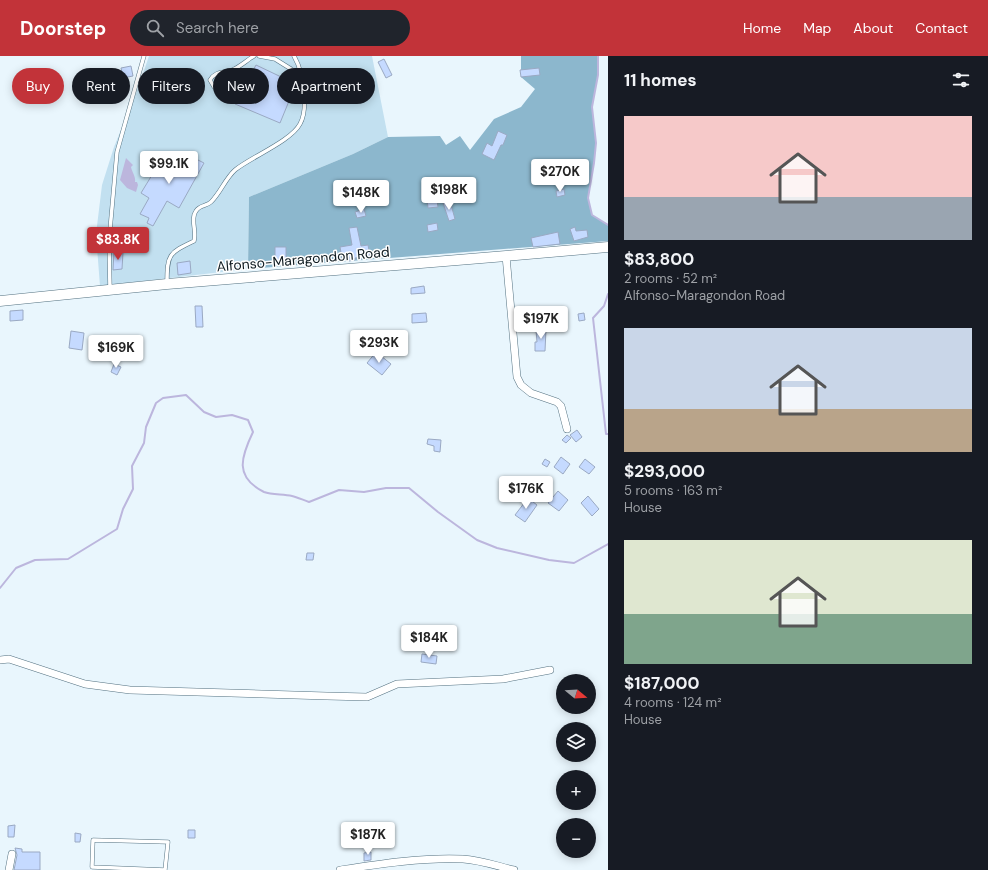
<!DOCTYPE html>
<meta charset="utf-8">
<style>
body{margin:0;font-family:"DM Sans",sans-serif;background:#20242c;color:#f1f3f6;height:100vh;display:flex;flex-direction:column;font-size:15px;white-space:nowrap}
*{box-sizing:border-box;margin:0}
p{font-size:13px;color:#9ea1a6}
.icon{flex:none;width:22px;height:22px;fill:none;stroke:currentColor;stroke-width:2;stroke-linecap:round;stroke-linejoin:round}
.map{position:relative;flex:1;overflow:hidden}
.drawer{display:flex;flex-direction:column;background:#171b24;width:380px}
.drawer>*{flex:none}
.top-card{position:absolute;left:12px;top:12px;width:380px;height:36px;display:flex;gap:8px}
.needle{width:26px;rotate:108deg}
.fabs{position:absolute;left:556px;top:618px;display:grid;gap:8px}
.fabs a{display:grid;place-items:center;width:40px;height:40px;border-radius:50%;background:#171b24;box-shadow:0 2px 10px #0003;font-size:20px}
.price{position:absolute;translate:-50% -34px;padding:0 9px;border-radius:4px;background:#fff;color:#222;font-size:13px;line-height:26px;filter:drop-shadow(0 1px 2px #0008)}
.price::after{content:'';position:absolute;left:50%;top:24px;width:12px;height:9px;margin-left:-6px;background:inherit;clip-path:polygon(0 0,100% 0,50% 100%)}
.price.selected{background:#c23339;color:#fff}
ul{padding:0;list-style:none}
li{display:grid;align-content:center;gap:8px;height:212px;padding:0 16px}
li span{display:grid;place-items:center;height:124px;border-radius:0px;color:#555}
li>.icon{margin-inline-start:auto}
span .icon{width:72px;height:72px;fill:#fffc;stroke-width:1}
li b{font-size:17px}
h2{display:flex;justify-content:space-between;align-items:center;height:48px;padding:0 16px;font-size:17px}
.tag{padding:0 14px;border-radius:18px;background:#171b24;box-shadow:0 2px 10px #0003;font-size:14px;line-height:36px}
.tag.selected{background:#c23339;color:#fff}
header{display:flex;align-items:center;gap:24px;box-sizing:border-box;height:56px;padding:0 20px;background:#c23339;color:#fff}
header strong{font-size:19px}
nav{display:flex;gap:22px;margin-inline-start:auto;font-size:14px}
.search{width:280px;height:36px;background:#20242c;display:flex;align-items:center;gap:10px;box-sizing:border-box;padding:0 14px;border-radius:22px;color:#9ea1a6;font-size:15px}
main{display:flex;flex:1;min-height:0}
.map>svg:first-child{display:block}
.green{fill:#c2e0f0}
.forest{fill:#8cb7cd}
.water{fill:#bcb6dd}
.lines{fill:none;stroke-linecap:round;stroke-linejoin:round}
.stream{stroke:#bcb6dd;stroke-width:2}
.building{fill:#c5daff;stroke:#9aa9c3}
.lane-casing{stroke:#537180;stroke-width:4.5}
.street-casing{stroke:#537180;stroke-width:8}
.secondary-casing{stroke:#537180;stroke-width:11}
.lane{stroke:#fff;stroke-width:3.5}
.street{stroke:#fff;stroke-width:7}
.secondary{stroke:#fff;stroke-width:10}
.labels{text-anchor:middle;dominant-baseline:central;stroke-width:3;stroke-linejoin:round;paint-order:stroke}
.street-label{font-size:14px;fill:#0e1a20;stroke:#fff}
</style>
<header>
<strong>Doorstep</strong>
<div class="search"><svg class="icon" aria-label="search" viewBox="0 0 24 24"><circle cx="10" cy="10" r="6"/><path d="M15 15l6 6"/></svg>Search here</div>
<nav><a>Home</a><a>Map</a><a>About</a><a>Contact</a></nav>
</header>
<main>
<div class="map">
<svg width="608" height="814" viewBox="0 0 608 814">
<rect width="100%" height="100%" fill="#e9f6fd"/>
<path class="green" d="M 149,0 L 372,0 L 388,81 L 353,98 L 249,141 L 248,213 L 100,230 L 96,178 L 102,129 L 114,91 L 138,32 Z"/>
<path class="forest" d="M 521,0 L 598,0 L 598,19 L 592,51 L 596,87 L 594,107 L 588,142 L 592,159 L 608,169 L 608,185 L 248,213 L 249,141 L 353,98 L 388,81 L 440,80 L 446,89 L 460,80 L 470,94 L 494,63 L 521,51 L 535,33 L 521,21 Z"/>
<path class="water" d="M 126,102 L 133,109 L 131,111 C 132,116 136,121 135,126 L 137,126 L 138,129 L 136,136 L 127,132 L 120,124 Z"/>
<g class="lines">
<path class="stream" d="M 598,0 L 598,19 L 592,51 L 596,87 L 594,107 L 588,142 L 592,159 L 608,169
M 608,238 L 604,250 L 593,262 L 606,378 L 608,378
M 0,532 L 16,512 L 35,504 L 68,503 L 117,473 L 123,453 L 133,433 L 132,410 L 144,387 L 146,371 L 156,347 L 163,342 L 186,339 L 204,356 L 216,361 L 232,359 L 248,364 L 253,376 C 241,401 234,421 264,436 C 272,439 283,438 292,440 C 297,441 303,444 309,446 L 339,434 L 364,436 L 386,432 L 409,432 L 438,456 L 477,484 L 497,492 L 549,504 L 574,507 L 608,488"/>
</g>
<path class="building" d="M 384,3 L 392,19 L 386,22 L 378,6 Z
M 256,9 L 296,28 L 280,67 L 235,48 Z
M 131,10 L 133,20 L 123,22 L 121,12 Z
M 539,12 L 540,19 L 521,21 L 520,14 Z
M 498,75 L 507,79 L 503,89 L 501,89 L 494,104 L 482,98 L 487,87 L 492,90 Z
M 166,96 L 186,107 L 190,100 L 204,107 L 179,152 L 167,145 L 153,170 L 147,167 L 149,162 L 140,158 L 149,142 L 141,137 Z
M 435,131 L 438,151 L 428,152 L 426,132 Z
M 564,133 L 565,139 L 557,141 L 556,135 Z
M 450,145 L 455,163 L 449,165 L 443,147 Z
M 364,153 L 366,160 L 357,162 L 355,156 Z
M 437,167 L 438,174 L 428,176 L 427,169 Z
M 357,171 L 361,190 L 368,189 L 370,200 L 355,202 L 355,204 L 349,205 L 349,201 L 342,202 L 340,191 L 352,189 L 349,172 Z
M 575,171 L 576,175 L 587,174 L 588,181 L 574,185 L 570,173 Z
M 558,176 L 560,188 L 533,191 L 531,182 Z
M 275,191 L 286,191 L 286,206 L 275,206 Z
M 114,196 L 123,196 L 122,213 L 113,214 Z
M 190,205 L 191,217 L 178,219 L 177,207 Z
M 424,230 L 425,237 L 411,238 L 411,232 Z
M 195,250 L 202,250 L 203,271 L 196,271 Z
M 23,254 L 23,264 L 10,265 L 10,255 Z
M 426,257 L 427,266 L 412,267 L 412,258 Z
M 584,257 L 585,264 L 579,265 L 578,258 Z
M 546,273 L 545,295 L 535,295 L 535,286 L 537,286 L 536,274 Z
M 71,275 L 84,277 L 82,294 L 69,292 Z
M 376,296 L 391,308 L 382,319 L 367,307 Z
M 114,308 L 121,311 L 117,319 L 111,316 Z
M 577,374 L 582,381 L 576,386 L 570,379 Z
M 567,379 L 571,382 L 566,387 L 562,384 Z
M 428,383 L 441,384 L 440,396 L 434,395 L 434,390 L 427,388 Z
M 561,401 L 570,408 L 563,418 L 554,411 Z
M 545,403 L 550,406 L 547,411 L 542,408 Z
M 585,403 L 595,411 L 589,418 L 579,411 Z
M 558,435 L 568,444 L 559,455 L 548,447 Z
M 588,440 L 599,453 L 592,460 L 581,447 Z
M 528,442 L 537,449 L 525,466 L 515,459 Z
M 307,497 L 314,497 L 313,504 L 306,504 Z
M 422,598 L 437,600 L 436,608 L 421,606 Z
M 15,769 L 14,781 L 8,781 L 8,770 Z
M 188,774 L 195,774 L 195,782 L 188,782 Z
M 75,777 L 81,778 L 80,786 L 75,786 Z
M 15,792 L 22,793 L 22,796 L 40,796 L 40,814 L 14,814 L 17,799 Z
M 371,796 L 371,804 L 364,805 L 364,797 Z"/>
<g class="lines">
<g class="lane-casing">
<path id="lane" d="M 259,0 L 275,3 L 291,13 L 302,21
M 242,25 L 216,31 L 214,31 L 210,24 C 215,15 224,17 232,14 C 240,11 247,4 254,0
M 167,227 C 167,198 169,197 194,185 C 197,175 190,163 196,155 C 199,149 207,150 211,146 C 221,136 225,123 235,114 C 251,101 291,85 300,68 C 305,59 305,48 304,38 C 303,24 301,12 294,0
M 110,233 L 109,185 L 117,96 L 144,0
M 165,814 L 168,786 L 93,784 L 92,811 L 165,814"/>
</g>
<g class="street-casing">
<path id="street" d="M 506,200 L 517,321 L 521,329 L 531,337 L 557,346 L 561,350 L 567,373
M 0,604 L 9,603 L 85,628 L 130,634 L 327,640 L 367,641 L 397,628 L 503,623 L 550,614
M 9,814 L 12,798
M 340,814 C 379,808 424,801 463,803 C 480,804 497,810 514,814"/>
</g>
<g class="secondary-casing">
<path id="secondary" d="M 0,245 L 167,228 L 506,200 L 608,191"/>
</g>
<use href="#lane" class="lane"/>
<use href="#street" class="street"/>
<use href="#secondary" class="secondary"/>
</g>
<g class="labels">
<g class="street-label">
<text transform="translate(303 203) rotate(-5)">Alfonso-Maragondon Road</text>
</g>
</g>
</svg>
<div class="fabs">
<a><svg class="needle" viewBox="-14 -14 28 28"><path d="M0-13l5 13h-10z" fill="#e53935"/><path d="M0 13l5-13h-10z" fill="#9ea1a6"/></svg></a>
<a><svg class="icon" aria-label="layers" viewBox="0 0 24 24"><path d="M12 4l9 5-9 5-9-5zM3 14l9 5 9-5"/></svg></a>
<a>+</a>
<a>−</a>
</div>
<b class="price" style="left:169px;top:129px">$99.1K</b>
<b class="price" style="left:560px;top:137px">$270K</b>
<b class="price" style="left:449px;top:155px">$198K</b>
<b class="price" style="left:361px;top:158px">$148K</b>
<b class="price selected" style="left:118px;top:205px">$83.8K</b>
<b class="price" style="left:541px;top:284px">$197K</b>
<b class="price" style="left:379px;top:308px">$293K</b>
<b class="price" style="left:116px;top:313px">$169K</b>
<b class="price" style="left:526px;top:454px">$176K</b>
<b class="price" style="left:429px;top:603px">$184K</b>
<b class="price" style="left:368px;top:800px">$187K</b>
<div class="top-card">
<a class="tag selected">Buy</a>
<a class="tag">Rent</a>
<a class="tag">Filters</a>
<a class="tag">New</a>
<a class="tag">Apartment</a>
</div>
</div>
<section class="drawer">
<h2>11 homes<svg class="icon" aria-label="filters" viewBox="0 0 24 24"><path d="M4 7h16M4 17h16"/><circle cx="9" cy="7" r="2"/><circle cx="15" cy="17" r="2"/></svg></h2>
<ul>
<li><span style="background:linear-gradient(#f6c9c9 65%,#9aa5b1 0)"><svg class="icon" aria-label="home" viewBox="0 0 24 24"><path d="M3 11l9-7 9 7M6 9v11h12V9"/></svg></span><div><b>$83,800</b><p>2 rooms · 52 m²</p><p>Alfonso-Maragondon Road</p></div></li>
<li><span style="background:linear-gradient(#c9d6e8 65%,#b9a48a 0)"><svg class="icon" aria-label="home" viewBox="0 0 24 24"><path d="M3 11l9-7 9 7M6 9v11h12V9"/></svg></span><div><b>$293,000</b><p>5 rooms · 163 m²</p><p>House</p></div></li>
<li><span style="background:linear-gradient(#dfe7d0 60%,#7fa58c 0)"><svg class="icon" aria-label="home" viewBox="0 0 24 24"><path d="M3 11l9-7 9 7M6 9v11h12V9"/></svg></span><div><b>$187,000</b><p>4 rooms · 124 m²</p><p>House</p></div></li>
</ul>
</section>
</main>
